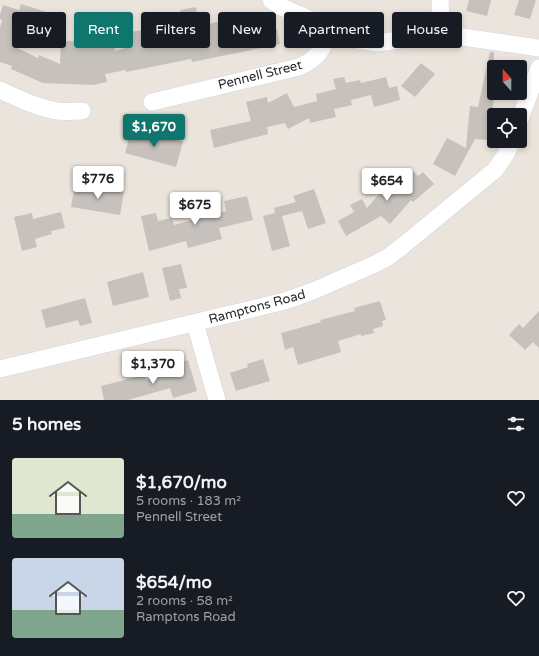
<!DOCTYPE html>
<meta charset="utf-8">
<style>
body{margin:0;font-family:"Varela Round",sans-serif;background:#20242c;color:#f1f3f6;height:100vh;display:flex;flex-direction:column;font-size:15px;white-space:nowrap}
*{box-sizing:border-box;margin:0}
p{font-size:13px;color:#9ea1a6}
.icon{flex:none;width:22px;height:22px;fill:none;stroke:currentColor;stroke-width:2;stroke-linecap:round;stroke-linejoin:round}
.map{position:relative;height:400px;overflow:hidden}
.panel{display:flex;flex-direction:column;background:#171b24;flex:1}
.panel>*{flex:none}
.banner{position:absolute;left:12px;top:12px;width:515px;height:36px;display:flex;gap:8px}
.needle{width:26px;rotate:339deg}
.controls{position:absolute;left:487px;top:60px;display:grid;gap:8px}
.controls a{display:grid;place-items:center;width:40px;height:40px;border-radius:4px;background:#171b24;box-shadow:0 2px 6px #0003;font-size:20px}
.price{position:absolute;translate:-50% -34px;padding:0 9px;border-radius:4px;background:#fff;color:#222;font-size:13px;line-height:26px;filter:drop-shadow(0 1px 2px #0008)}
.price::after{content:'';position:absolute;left:50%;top:24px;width:12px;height:9px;margin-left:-6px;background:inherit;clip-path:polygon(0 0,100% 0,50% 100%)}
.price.on{background:#0f766e;color:#fff}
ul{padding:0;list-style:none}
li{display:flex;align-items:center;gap:12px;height:100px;padding:0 12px}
li span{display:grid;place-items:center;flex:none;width:112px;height:80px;border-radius:4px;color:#555}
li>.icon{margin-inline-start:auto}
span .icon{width:48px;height:48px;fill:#fffc;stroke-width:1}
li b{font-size:17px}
h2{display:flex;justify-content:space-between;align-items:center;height:48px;padding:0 12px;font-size:17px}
.tag{padding:0 14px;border-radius:4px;background:#171b24;box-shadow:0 2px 6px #0003;font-size:14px;line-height:36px}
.tag.on{background:#0f766e;color:#fff}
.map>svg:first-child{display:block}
.building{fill:#c6c1bc}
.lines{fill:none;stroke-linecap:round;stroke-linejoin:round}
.minor-casing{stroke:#d1d5e1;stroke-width:18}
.minor{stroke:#fff;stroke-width:17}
.labels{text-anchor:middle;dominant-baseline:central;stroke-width:3;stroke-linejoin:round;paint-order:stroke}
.street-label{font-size:13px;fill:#292929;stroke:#fff}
</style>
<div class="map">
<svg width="539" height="400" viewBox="0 0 539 400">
<rect width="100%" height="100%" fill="#ebe4dc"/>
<path class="building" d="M 469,0 L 491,0 L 487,16 L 466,11 Z
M 519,0 L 536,0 L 530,19 L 514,15 Z
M 21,4 L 53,14 L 47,33 L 22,26 L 15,47 L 38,58 L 39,55 L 60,64 L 61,41 L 99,42 L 98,36 L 111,33 L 115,51 L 133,46 L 130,32 L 143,30 L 144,35 L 180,28 L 179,23 L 183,22 L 180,10 L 196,7 L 199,26 L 231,19 L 232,25 L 261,19 L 261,22 L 268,20 L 270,30 L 277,29 L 280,44 L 212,58 L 192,62 L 191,59 L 126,72 L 126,70 L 105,74 L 107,82 L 93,85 L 43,83 L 11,69 L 12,66 L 0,62 L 0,28 L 2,20 L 0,19 L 0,15 L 3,5 L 19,10 Z
M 490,52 L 494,52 L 494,99 L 488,140 L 475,139 L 455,176 L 433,164 L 447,138 L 466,148 L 470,106 L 478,107 Z
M 421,63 L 435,74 L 415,97 L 401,86 Z
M 344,77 L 346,83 L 360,80 L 361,83 L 386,77 L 389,88 L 397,86 L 400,100 L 374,107 L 371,95 L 351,100 L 352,105 L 334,109 L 336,117 L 310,123 L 309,118 L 288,129 L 285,123 L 267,127 L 268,134 L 214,148 L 210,130 L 251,121 L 246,102 L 267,97 L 268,103 L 287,93 L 294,107 L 317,101 L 316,94 L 336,89 L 333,79 Z
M 132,128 L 183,142 L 176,167 L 125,153 Z
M 410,168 L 418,176 L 423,172 L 434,184 L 413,202 L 411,200 L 390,224 L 381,216 L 346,236 L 338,221 L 354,212 L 350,205 L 362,199 L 367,208 L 386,186 L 388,187 Z
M 75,184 L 124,192 L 120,215 L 71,207 Z
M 314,189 L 326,223 L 308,229 L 302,211 L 282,216 L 290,246 L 272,251 L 263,216 L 275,213 L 274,208 L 296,202 L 293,196 Z
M 247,196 L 253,220 L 219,228 L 222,239 L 188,248 L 186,241 L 149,251 L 141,216 L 156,213 L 158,221 L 172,218 L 174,225 L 226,211 L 224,201 Z
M 61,212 L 65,228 L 51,231 L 52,234 L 35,239 L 37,247 L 22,251 L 14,217 L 32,213 L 33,219 Z
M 181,264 L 187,288 L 179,289 L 181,298 L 170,301 L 162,268 Z
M 143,272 L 149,297 L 113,306 L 107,282 Z
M 85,298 L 92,323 L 80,326 L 78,320 L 46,328 L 41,310 Z
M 380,301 L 386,320 L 382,321 L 383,326 L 373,329 L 374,333 L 361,336 L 361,334 L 338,341 L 341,352 L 298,365 L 293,347 L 285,350 L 281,333 L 321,322 L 320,320 L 355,311 L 354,308 Z
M 539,311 L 539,348 L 533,342 L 525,350 L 509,335 L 519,324 L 523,328 Z
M 263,359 L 270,381 L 236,391 L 230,373 L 248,367 L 247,364 Z
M 188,360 L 197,391 L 173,398 L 170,388 L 128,400 L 104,400 L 101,386 L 145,375 L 146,380 L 176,371 L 174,365 Z"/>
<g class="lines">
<g class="minor-casing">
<path id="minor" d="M 271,0 L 281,7 L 331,28
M 440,0 L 442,34
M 0,90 C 18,98 37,108 57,111 C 65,112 74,111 82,111
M 152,102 L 299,67 C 321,57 322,49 331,28 L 358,40 L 377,43 L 442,34 L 539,48
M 520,119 L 539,68
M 195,323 L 217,400
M 0,369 L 285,301 L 313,291 L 375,264 L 388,257 L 400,248 L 495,170 L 506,154 L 512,141"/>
</g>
<use href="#minor" class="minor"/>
</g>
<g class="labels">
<g class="street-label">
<text transform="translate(260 75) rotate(-14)">Pennell Street</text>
<text transform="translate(257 307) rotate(-15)">Ramptons Road</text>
</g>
</g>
</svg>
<div class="controls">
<a><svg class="needle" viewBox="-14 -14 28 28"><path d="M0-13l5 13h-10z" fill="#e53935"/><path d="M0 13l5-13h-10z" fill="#9ea1a6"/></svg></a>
<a><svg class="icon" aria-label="locate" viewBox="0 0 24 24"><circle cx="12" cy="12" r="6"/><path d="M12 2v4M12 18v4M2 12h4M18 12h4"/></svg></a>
</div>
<b class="price on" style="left:154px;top:148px">$1,670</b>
<b class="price" style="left:98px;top:200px">$776</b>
<b class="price" style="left:387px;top:202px">$654</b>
<b class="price" style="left:195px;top:226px">$675</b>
<b class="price" style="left:153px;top:385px">$1,370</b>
<div class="banner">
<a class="tag">Buy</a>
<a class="tag on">Rent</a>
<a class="tag">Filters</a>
<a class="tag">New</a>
<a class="tag">Apartment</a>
<a class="tag">House</a>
</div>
</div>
<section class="panel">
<h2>5 homes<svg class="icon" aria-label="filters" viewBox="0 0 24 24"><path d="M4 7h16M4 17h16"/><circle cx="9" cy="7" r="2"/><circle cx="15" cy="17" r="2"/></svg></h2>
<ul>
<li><span style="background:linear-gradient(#dfe7d0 70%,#7fa58c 0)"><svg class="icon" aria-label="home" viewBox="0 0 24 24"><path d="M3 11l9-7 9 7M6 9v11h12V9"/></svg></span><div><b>$1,670/mo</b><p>5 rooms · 183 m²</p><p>Pennell Street</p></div><svg class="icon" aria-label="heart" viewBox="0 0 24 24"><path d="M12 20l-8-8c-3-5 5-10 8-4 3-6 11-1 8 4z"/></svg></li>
<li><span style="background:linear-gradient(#c9d6e8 65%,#7fa58c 0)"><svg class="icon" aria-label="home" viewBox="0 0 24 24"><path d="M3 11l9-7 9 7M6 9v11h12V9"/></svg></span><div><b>$654/mo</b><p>2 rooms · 58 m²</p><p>Ramptons Road</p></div><svg class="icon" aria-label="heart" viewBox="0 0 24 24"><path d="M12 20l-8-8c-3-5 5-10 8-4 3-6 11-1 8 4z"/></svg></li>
</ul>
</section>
